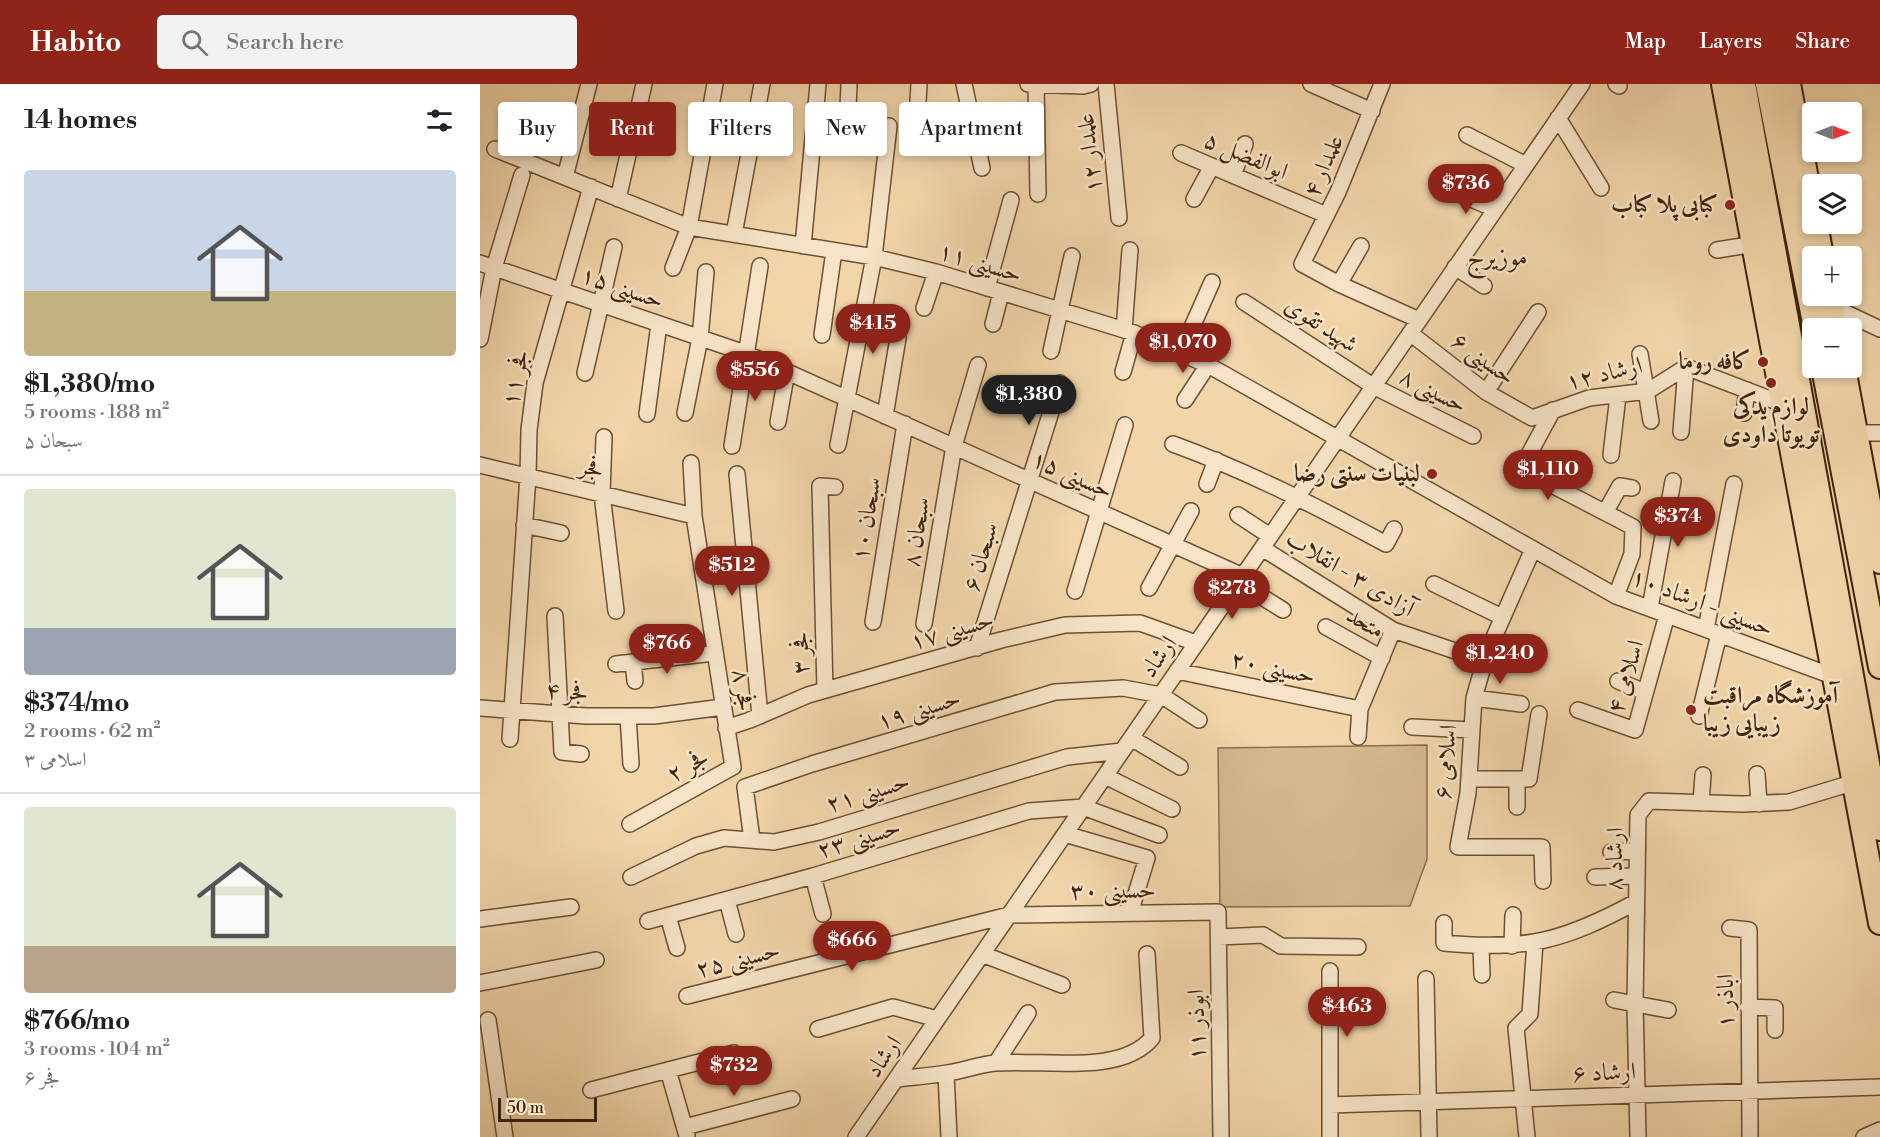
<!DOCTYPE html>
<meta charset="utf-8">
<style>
body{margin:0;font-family:"Libre Bodoni",Amiri,serif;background:#f2f2f2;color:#202124;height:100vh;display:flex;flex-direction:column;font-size:22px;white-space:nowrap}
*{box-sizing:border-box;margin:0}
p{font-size:20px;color:#757577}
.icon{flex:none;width:33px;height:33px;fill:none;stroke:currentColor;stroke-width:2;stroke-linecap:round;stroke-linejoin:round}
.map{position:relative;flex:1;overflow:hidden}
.side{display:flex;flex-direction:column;background:#fff;width:480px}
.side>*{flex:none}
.top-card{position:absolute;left:18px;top:18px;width:570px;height:54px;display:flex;gap:12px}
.needle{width:39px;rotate:90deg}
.controls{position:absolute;left:1322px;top:18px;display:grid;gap:12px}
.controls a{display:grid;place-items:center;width:60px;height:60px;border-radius:6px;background:#fff;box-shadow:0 3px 9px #0003;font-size:30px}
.scale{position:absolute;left:18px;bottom:15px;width:99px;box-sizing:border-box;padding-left:6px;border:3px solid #41240b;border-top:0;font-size:16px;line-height:21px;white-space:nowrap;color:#41240b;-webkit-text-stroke:4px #f7e4c8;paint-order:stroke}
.price{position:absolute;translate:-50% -51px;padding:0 14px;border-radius:21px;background:#8f2418;color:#fff;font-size:20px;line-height:39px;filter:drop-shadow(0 2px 3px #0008)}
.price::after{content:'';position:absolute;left:50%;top:36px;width:18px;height:14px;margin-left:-9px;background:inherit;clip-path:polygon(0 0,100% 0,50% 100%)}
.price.selected{background:#222;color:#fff}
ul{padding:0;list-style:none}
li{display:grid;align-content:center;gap:12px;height:318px;padding:0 24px}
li+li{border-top:2px solid #e0e0e0}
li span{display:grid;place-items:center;height:186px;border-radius:6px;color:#555}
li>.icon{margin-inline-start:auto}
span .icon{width:108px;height:108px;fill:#fffc;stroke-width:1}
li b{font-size:26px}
h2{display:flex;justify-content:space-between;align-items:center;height:72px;padding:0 24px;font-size:26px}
.pill{padding:0 21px;border-radius:6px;background:#fff;box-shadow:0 3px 9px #0003;font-size:21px;line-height:54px}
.pill.selected{background:#8f2418;color:#fff}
header{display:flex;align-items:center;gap:36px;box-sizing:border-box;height:84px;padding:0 30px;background:#8f2418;color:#fff}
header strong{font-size:28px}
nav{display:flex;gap:33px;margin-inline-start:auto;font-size:21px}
.search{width:420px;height:54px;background:#f2f2f2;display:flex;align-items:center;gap:15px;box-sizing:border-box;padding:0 21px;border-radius:6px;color:#757577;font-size:22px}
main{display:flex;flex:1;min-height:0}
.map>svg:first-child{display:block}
.pitch{fill:#d4b88f;stroke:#8a6e4d;stroke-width:1.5}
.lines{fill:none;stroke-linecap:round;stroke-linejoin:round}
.minor-casing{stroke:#6d5033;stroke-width:18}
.highway-casing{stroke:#41240b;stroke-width:26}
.minor{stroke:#f7e4c8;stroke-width:15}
.highway{stroke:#f2d6aa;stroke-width:22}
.poi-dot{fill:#8f2418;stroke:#f7e4c8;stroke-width:2}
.labels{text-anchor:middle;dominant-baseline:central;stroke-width:5;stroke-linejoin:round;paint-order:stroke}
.street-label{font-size:24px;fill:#41240b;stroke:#f7e4c8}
.poi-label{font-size:24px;font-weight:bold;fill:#41240b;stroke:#f7e4c8;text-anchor:end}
.neighbourhood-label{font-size:26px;fill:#41240b;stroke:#f7e4c8}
</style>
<header>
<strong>Habito</strong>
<div class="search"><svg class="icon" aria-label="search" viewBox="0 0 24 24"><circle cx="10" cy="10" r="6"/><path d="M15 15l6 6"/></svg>Search here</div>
<nav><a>Map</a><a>Layers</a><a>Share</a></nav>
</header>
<main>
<section class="side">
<h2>14 homes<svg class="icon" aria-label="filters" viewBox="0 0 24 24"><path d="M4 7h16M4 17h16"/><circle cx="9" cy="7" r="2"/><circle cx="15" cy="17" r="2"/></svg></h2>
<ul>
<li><span style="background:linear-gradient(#c9d6e8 65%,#c2b280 0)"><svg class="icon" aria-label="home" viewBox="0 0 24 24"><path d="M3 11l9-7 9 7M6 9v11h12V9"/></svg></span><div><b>$1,380/mo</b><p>5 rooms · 188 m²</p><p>سبحان ۵</p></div></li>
<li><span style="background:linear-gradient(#dfe7d0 75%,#9aa5b1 0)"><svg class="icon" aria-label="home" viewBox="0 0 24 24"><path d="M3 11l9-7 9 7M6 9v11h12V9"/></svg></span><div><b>$374/mo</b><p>2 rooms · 62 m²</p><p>اسلامی ۳</p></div></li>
<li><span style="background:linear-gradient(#dfe7d0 75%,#b9a48a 0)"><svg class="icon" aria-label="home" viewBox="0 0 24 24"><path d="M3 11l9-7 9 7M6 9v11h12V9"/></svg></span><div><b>$766/mo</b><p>3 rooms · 104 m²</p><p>فجر ۶</p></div></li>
</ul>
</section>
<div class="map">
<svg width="1400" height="1053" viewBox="0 0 1400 1053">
<rect width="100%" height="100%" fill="#f2d6aa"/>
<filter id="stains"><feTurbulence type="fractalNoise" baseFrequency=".00333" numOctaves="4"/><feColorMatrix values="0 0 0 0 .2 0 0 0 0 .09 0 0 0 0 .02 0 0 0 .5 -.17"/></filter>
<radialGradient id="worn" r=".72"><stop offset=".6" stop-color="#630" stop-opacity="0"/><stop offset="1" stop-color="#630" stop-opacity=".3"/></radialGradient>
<path class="pitch" d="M 947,661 L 947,775 L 930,822 L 740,823 L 738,664 Z"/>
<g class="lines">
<g class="minor-casing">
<path id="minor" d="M 484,0 L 502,84
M 548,0 L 603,2 L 611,0
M 556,0 L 558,110
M 626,0 L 639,134
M 831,0 L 892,27
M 902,0 L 858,108 L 822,180 L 859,200 L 939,236
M 1136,0 L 1139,2
M 368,24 L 369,0
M 1078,34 L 1121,104
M 437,35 L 439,0
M 987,51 L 1046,81
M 15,65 L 209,143 L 394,173 L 456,188 L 654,249 L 728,281 L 1136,512 L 1355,593
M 701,69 L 846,131
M 753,91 L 765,60
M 85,93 L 109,0
M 970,106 L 1015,125
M 138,115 L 164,0
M 714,115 L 732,82
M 254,150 L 282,0
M 323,162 L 338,0
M 1237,166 L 1275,160
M 0,179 L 265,269 L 763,492
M 975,183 L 1004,202
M 193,184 L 209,143 L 235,0
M 859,200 L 881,162
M 507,204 L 531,116
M 764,218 L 893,302 L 993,352
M 444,224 L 456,188
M 1353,231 L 1366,229 L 1400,245
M 513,240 L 521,209
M 644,246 L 650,166
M 930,249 L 1006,308 L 1052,334 L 1109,314 L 1168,307 L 1206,283 L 1303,320
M 342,251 L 354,167
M 0,255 L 14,184 L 42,91
M 571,267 L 592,172
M 701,268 L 732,198
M 1160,270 L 1171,337
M 643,288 L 654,249
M 105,289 L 134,163
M 1006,308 L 1058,228
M 705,316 L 728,281
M 1073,326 L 1041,385 L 1153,443 L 1152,470 L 1136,512
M 205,329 L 220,254 L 226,188
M 1264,329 L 1267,306
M 167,330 L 179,240
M 405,332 L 418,254
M 298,338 L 307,287
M 1201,348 L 1206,283
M 1376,349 L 1400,349
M 124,353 L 122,410 L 136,527
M 693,360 C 767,387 836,422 906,460 L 914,445
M 358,361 L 394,173 L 409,42
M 252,362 L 280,182
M 1131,371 L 1138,312
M 0,381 L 214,432
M 257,390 L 280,632
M 727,400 L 736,376
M 1126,427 L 1140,402 L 1152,404
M 758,431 L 790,452
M 44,441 L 81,449
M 782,464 L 913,546 L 1005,577
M 1053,465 L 1007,569 L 994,614 L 988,709 L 978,763 L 1062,763 L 1063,797
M 758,498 L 803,526
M 954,500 L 1022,533
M 669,504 L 711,427
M 595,507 L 645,341
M 1170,524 L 1193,397
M 75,532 L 82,668 L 101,670
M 393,538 L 425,340
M 444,540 L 474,362 L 498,281
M 846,543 L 902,574
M 1226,545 L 1254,400
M 497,564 L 580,299
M 153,578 L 155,597
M 136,580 L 234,569
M 697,587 L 880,625
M 1138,597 L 1165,608
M 345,606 L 340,402 L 355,403
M 994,614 L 1041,620
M 0,624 L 106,632 L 174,632 L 243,623
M 1098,626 L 1155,646 L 1187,531
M 148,632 L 151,680
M 1219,632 L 1239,550
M 932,643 L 991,646
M 246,644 L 270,636 L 328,611 L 521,556 L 585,541 L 660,539 L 716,559
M 878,653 L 880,625 L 913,546
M 651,654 L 700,683
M 30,655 L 48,392 L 49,346 L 55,299 L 111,103
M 1277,690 L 1279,720
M 625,692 L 692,725
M 989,695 L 1049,695 L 1059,630
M 1037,695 L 1037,723
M 1221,719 L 1223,691
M 150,740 L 253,683 L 214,432 L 211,379
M 585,750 L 667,774 L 650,829
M 272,756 L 265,703 L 332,680 L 575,608 L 643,604 L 681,611 L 719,636
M 1131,768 L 1157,767
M 333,792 L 343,830
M 151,793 L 216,762 L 244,754 L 294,758 L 339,748 L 587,673 L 642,667
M 1115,793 L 1157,792
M 247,816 L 256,850
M 188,832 L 197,864
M 0,835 L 91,823
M 168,837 L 333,792 L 549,727 L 603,723 L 679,751
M 964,839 L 964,859 C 1046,867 1084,857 1156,818
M 1250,844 L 1269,846 L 1270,1053
M 739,853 L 783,851 L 801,862 L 878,863
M 1001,862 L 1002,891
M 1032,862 L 1033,831
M 502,870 L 582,901
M 850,887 L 850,1053
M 946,895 L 949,1053
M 0,899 L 116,876
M 207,912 L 529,831 L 738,828 L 741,1053
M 1134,916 L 1188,926
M 1268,923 L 1295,924 L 1295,946
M 8,936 L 25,1053
M 338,945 L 413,923 L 457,935
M 516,979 L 548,929
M 188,986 L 207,1052
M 466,990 L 469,1053
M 416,995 C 433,993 450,992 467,989 C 483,987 500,980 516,979 C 561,975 641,992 672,954 L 667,870
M 111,1006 L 254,969
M 850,1021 L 1400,1003
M 205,1043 L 312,1015
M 376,1053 L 1102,0
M 1047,1053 L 1036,944 L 1050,930 L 1055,858
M 1158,1053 L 1155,919 L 1158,731 L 1169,717 L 1262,720 L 1309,718 L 1375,698
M 1384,1053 L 1400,1046"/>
</g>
<g class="highway-casing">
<path id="highway" d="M 1243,0 L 1400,839
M 1264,0 L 1400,745
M 1287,0 L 1335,244
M 1309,0 L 1332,121
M 1336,140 L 1342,172
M 1350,212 L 1356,244
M 1343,284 L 1400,583
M 1364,284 L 1400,478"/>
</g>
<use href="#minor" class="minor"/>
<use href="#highway" class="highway"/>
</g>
<g class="poi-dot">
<circle cx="1250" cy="121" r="6"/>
<circle cx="1283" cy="278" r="6"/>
<circle cx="1291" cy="299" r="6"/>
<circle cx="952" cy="390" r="6"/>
<circle cx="1211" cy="626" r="6"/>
</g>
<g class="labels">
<g class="street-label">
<text transform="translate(610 69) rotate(-96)">علمدار ۱۲</text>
<text transform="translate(766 72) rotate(23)">ابوالفضل ۵</text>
<text transform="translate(844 82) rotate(-66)">علمدار ۴</text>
<text transform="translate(500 179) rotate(17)">حسینی ۱۱</text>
<text transform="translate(142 204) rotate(19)">حسینی ۱۵</text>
<text transform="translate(841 241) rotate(33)">شهید تقوی</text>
<text transform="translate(1003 275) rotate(36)">حسینی ۶</text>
<text transform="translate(1124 290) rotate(-13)">ارشاد ۱۲</text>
<text transform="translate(36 294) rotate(-78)">فجر ۱۱</text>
<text transform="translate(953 307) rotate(27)">حسینی ۸</text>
<text transform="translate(112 384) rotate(14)">فجر</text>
<text transform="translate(592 391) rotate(24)">حسینی ۱۵</text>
<text transform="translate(387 435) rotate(-81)">سبحان ۱۰</text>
<text transform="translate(437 448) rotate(-81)">سبحان ۸</text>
<text transform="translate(501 473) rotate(-73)">سبحان ۶</text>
<text transform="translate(870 490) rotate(31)">آزادی ۳ - انقلاب</text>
<text transform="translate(1222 519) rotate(21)">حسینی - ارشاد ۱۰</text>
<text transform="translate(885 539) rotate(29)">متحد</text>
<text transform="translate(472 547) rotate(-16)">حسینی ۱۷</text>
<text transform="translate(321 569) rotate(-91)">فجر ۳</text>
<text transform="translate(679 573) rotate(-55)">ارشاد</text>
<text transform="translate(793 584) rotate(12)">حسینی ۲۰</text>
<text transform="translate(1146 593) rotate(-73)">اسلامی ۴</text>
<text transform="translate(263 606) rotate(81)">فجر ۸</text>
<text transform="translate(87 608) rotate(3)">فجر ۴</text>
<text transform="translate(439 626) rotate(-17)">حسینی ۱۹</text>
<text transform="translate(966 678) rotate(-85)">اسلامی ۶</text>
<text transform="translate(208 682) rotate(-29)">فجر ۲</text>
<text transform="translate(388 709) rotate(-17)">حسینی ۲۱</text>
<text transform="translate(379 755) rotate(-17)">حسینی ۲۳</text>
<text transform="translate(1135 775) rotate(-89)">ارشاد ۸</text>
<text transform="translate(633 807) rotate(-1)">حسینی ۳۰</text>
<text transform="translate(258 876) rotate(-14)">حسینی ۲۵</text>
<text transform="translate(1246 917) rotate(-90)">اباذر ۱</text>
<text transform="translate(717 941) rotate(-91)">ابوذر ۱۱</text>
<text transform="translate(404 973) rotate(-55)">ارشاد</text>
<text transform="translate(1124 989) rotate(-2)">ارشاد ۶</text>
</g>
<g class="poi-label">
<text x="1238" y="121">کبابی پلا کباب</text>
<text x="1271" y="278">کافه روما</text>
<text x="1291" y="323" text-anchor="middle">لوازم یدکی<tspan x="1291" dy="28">تویوتا داودی</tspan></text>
<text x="940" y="390">لبنیات سنتی رضا</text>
<text x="1223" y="612" text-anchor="start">آموزشگاه مراقبت<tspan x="1223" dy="28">زیبایی زیبا</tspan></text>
</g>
<g class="neighbourhood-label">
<text x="1017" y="173">موزیرج</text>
</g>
</g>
<rect width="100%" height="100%" filter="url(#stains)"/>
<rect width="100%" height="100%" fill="url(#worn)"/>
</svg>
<div class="controls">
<a><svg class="needle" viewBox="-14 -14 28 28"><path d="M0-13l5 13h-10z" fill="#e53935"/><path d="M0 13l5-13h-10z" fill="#757577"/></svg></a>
<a><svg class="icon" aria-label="layers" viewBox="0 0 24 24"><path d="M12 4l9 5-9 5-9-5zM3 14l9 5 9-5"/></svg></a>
<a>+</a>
<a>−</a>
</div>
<div class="scale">50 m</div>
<b class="price" style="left:986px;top:131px">$736</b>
<b class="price" style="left:393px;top:271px">$415</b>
<b class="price" style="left:703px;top:290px">$1,070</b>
<b class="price" style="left:275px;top:318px">$556</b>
<b class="price selected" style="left:549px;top:342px">$1,380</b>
<b class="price" style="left:1068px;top:417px">$1,110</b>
<b class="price" style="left:1198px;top:464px">$374</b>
<b class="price" style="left:252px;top:513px">$512</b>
<b class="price" style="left:752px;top:536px">$278</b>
<b class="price" style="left:187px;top:591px">$766</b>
<b class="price" style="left:1020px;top:601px">$1,240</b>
<b class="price" style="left:372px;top:888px">$666</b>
<b class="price" style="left:867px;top:954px">$463</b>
<b class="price" style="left:254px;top:1013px">$732</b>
<div class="top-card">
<a class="pill">Buy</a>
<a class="pill selected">Rent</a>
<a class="pill">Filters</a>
<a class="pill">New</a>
<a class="pill">Apartment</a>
</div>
</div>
</main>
